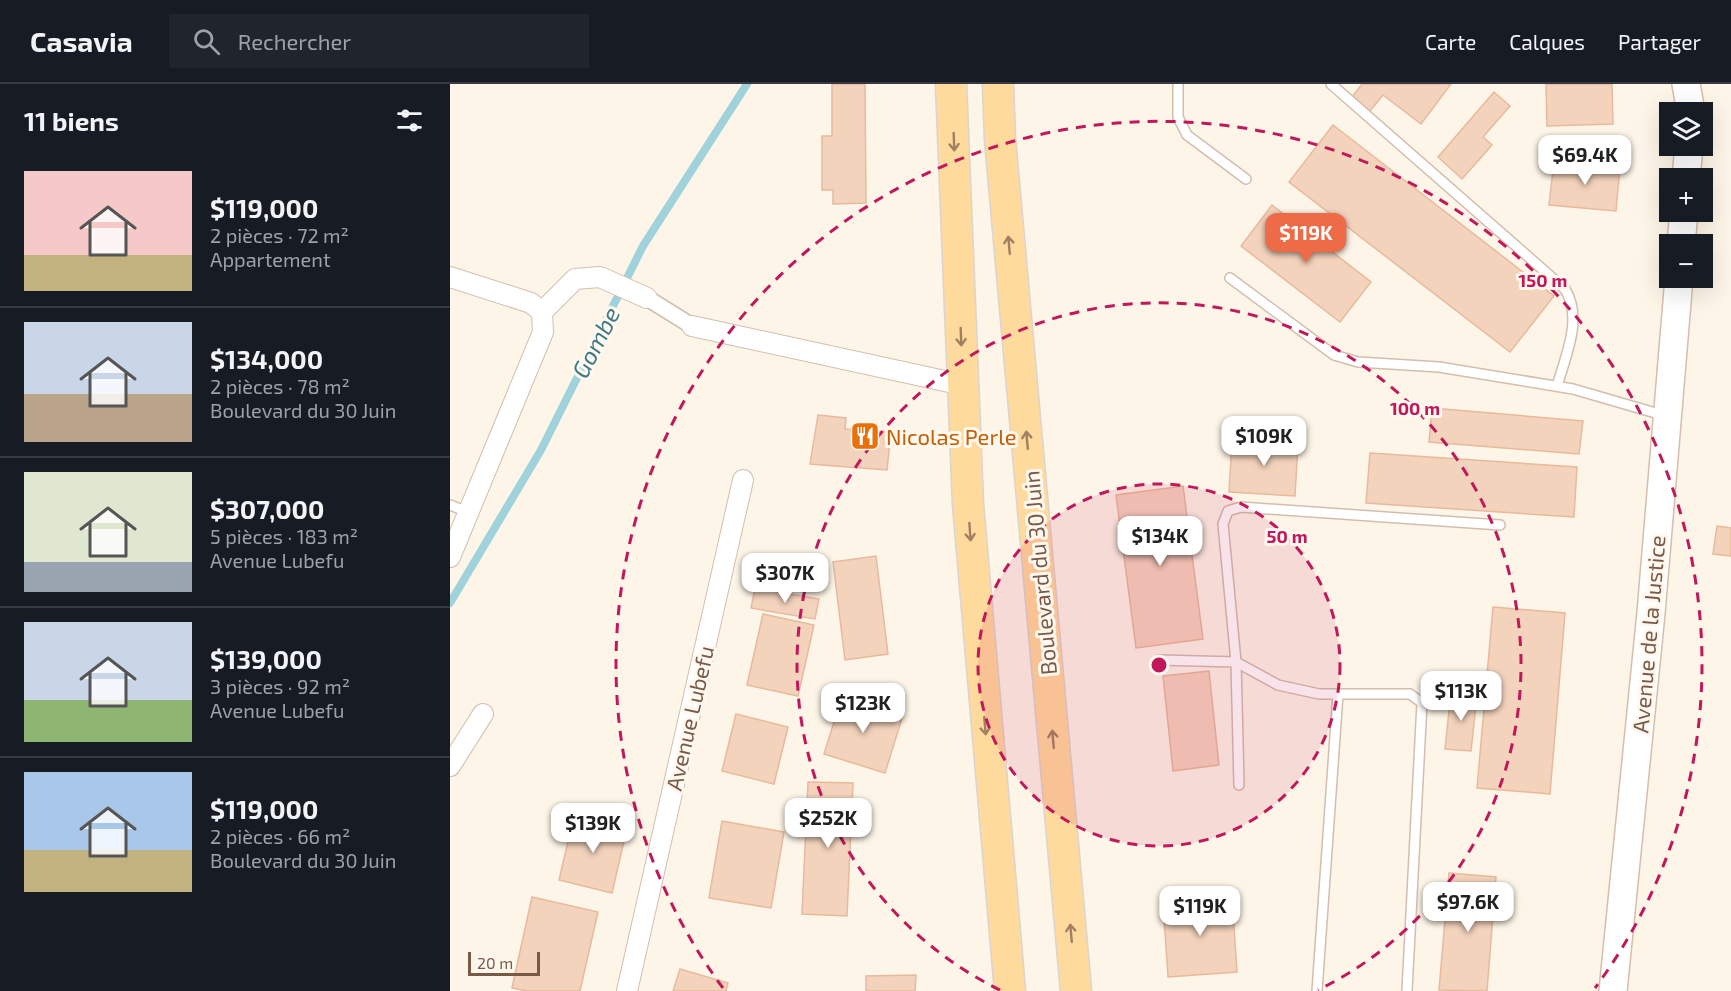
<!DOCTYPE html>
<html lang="fr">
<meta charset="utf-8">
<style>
body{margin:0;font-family:"Exo 2",sans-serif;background:#20242c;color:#f1f3f6;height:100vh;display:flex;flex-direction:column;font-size:22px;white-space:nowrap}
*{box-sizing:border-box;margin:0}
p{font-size:20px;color:#9ea1a6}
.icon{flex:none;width:33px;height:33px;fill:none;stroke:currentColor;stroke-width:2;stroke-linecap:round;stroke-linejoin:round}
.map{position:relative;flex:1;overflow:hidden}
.details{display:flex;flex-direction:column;background:#171b24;width:450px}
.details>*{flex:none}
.tools{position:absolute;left:1209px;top:18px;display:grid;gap:12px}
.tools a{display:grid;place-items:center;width:54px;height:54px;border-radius:0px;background:#171b24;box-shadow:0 6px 24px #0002;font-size:30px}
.scale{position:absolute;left:18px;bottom:15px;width:72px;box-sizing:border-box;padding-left:6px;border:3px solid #795a49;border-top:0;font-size:16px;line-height:21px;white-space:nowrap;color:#795a49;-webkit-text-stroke:4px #fff8ee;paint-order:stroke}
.price{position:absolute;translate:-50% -51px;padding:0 14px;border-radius:12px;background:#fff;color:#222;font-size:20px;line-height:39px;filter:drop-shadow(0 2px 3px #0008)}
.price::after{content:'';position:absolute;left:50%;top:36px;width:18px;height:14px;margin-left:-9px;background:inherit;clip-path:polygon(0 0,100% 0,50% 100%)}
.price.active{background:#ed6b46;color:#fff}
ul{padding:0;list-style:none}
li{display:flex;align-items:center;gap:18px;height:150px;padding:0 24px}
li+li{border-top:2px solid #363941}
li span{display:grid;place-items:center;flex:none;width:168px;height:120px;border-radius:0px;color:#555}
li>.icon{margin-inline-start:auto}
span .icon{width:72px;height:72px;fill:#fffc;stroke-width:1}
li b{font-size:26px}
h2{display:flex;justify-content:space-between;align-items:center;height:72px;padding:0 24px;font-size:26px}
header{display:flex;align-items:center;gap:36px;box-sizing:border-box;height:84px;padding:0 30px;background:#171b24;border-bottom:2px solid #363941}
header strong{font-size:28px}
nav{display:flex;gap:33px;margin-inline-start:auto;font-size:21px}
.search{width:420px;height:54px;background:#20242c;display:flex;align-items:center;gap:15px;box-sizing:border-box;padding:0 21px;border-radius:0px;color:#9ea1a6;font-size:22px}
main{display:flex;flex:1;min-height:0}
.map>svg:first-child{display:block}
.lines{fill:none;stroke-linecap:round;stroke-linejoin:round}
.stream{stroke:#9fd2db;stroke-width:8}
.building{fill:#f4d3bd;stroke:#e8b99c;stroke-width:1.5}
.service-casing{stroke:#d3beae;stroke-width:12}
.pedestrian-casing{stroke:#d3beae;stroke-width:18}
.minor-casing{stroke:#d3beae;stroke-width:22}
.secondary-casing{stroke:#d6beab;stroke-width:30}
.primary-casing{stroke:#dcd4d0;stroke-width:33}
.service{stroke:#fff;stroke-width:9}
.pedestrian{stroke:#fff;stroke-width:15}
.minor{stroke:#fff;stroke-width:20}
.secondary{stroke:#fff;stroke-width:27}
.primary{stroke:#ffda9d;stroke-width:30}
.oneway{stroke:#a18062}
.ring{fill:none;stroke:#c2185b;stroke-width:3;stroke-dasharray:10 8}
.labels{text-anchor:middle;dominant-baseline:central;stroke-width:6;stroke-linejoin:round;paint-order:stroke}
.food-label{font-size:22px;fill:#c56008;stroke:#fff8ee;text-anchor:start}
.street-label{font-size:22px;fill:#795a49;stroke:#fff8ee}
.water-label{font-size:24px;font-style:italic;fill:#3f7a86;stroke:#fff8ee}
.centre{fill:#c2185b;stroke:#fff8ee;stroke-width:3}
.ring-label{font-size:18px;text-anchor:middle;font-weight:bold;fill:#c2185b;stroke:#fff8ee;stroke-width:6;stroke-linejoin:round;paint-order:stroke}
</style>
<header>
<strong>Casavia</strong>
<div class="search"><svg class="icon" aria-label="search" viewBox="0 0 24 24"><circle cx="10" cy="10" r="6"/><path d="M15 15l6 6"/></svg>Rechercher</div>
<nav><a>Carte</a><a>Calques</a><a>Partager</a></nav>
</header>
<main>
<section class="details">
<h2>11 biens<svg class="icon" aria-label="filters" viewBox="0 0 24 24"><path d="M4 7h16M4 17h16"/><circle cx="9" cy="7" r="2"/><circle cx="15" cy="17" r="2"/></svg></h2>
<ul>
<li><span style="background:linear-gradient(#f6c9c9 70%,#c2b280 0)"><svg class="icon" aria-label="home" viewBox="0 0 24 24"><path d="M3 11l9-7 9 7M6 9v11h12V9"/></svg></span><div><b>$119,000</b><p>2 pièces · 72 m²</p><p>Appartement</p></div></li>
<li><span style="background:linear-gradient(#c9d6e8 60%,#b9a48a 0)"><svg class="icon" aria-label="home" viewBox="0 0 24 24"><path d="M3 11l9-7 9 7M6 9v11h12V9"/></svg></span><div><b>$134,000</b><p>2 pièces · 78 m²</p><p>Boulevard du 30 Juin</p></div></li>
<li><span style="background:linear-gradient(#dfe7d0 75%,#9aa5b1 0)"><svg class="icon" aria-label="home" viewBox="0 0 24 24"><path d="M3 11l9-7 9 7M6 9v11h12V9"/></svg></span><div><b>$307,000</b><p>5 pièces · 183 m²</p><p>Avenue Lubefu</p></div></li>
<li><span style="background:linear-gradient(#c9d6e8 65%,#8fb573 0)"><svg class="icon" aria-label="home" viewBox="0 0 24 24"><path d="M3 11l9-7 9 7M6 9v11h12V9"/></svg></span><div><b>$139,000</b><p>3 pièces · 92 m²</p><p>Avenue Lubefu</p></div></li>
<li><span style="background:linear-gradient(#a9c7e8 65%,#c2b280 0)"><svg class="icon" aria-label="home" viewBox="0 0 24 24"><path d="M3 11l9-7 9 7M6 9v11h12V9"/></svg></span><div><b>$119,000</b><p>2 pièces · 66 m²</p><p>Boulevard du 30 Juin</p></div></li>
</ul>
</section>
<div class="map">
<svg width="1281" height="907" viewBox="0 0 1281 907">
<rect width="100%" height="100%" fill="#fdf5e7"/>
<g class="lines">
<path class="stream" d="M 0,519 L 91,366 L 193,162 L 297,0"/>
</g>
<path class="building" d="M 382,0 L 415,0 L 416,119 L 383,120 L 383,106 L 372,106 L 372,52 L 382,52 Z
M 912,0 L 1001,0 L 971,40 L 933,11 L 920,27 L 902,13 Z
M 1096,0 L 1162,0 L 1163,40 L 1097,42 Z
M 1044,8 L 1060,22 L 1033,53 L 1042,61 L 1012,95 L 988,73 Z
M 883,41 L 1104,212 L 1060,268 L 839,98 Z
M 1104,77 L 1170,83 L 1166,127 L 1099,121 Z
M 822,121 L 921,198 L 890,238 L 791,162 Z
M 982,324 L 1133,337 L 1129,370 L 979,358 Z
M 368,331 L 396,334 L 395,345 L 441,348 L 437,386 L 360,380 Z
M 822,345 L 835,345 L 835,359 L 848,360 L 845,412 L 779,408 L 782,357 L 821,359 Z
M 920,369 L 1127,383 L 1124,433 L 916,419 Z
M 733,402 L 753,555 L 686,564 L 666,411 Z
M 1267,442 L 1281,444 L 1281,472 L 1263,470 Z
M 426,472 L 438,570 L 395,576 L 383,478 Z
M 305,504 L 369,515 L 365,535 L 301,524 Z
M 1043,523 L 1115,529 L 1100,710 L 1027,704 Z
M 313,530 L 364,541 L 348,612 L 297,601 Z
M 759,587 L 769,681 L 723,687 L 713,592 Z
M 1001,608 L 1027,611 L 1021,667 L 995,665 Z
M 392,612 L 453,631 L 435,689 L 374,670 Z
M 286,630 L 338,643 L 324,700 L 272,687 Z
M 358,698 L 403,699 L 397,832 L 352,830 Z
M 124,732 L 177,744 L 162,809 L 109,796 Z
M 272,737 L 334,748 L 321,824 L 259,814 Z
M 999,789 L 1046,793 L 1037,907 L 989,906 Z
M 82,813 L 148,828 L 130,907 L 77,907 L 62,904 Z
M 782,813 L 787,888 L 718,893 L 713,819 Z
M 230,885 L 278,899 L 276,907 L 223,907 Z
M 466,891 L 465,907 L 416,907 L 416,892 Z"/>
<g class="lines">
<g class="service-casing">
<path id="service" d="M 728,0 L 728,33 L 737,51 L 796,95
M 881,0 L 1115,205 C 1133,234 1116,271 1107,302
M 780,194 L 884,271 L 908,278 L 989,283 L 1123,305 L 1216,332
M 0,421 L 20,429
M 709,576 L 786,578 L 828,601 L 869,610 L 960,610 L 972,619 L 957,907
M 789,701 L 786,578 L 773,440 L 778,427 L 791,423 L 1050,441
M 867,907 L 888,610"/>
</g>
<g class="pedestrian-casing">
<path id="pedestrian" d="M 197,214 L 242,242"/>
</g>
<g class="minor-casing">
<path id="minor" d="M 0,193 L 81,219 L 92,228
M 242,242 L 513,301
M 0,473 L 93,248 L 92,228 L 125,195 L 150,193 L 197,214
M 0,682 L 33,630
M 177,907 L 293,396"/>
</g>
<g class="secondary-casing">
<path id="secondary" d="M 1236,0 L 1241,28
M 1236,94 L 1239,62
M 1231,160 L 1234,128
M 1163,907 L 1201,529 L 1229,194"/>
</g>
<g class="primary-casing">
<path id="primary" d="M 501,0 L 518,420 L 560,907
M 548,0 L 550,55 L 626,907"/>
</g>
<use href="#service" class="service"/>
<use href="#pedestrian" class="pedestrian"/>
<use href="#minor" class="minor"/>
<use href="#secondary" class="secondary"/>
<use href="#primary" class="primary"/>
</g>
<defs><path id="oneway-shaft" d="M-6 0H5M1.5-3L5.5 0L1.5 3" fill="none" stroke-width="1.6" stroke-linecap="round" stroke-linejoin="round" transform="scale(1.5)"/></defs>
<g class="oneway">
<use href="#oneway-shaft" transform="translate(504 58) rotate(88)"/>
<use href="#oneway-shaft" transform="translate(559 161) rotate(-95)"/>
<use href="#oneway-shaft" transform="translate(511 253) rotate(88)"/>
<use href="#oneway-shaft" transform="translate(577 356) rotate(-95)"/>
<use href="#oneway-shaft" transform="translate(520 448) rotate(86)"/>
<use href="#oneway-shaft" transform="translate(535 642) rotate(85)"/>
<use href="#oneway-shaft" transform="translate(603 655) rotate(-95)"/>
<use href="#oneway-shaft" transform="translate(621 849) rotate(-95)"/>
</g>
<circle cx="709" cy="581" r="181" fill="#c2185b" fill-opacity=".12"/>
<g class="ring">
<circle cx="709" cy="581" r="181"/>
<path d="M550 906A362 362 0 1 1 868 906"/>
<path d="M273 904A543 543 0 1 1 1145 904"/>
</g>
<defs>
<g id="restaurant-square" transform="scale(1.5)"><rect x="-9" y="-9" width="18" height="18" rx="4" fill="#e8710a" stroke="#fff8ee"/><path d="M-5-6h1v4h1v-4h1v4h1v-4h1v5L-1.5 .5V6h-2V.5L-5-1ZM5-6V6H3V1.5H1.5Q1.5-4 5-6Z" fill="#fff"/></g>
</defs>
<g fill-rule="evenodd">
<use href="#restaurant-square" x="415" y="352"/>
</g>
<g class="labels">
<g class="food-label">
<text x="436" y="352">Nicolas Perle</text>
</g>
<g class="street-label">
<text transform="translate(589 489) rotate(-95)">Boulevard du 30 Juin</text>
<text transform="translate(1198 550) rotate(-85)">Avenue de la Justice</text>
<text transform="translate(239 634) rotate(-77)">Avenue Lubefu</text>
</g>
<g class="water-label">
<text transform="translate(145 258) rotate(-63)">Gombe</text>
</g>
</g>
<circle cx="709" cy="581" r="9" class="centre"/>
<g class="ring-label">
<text x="1093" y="203">150 m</text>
<text x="965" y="331">100 m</text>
<text x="837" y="459">50 m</text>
</g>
</svg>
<div class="tools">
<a><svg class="icon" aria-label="layers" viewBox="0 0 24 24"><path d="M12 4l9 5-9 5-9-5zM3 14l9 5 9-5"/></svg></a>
<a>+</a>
<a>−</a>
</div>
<div class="scale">20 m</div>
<b class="price" style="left:1135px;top:102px">$69.4K</b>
<b class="price active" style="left:856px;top:180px">$119K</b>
<b class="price" style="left:814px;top:383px">$109K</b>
<b class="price" style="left:710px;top:483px">$134K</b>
<b class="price" style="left:335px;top:520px">$307K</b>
<b class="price" style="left:1011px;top:638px">$113K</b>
<b class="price" style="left:413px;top:650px">$123K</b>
<b class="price" style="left:378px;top:765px">$252K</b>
<b class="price" style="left:143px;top:770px">$139K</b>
<b class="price" style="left:1018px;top:849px">$97.6K</b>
<b class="price" style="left:750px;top:853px">$119K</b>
</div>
</main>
